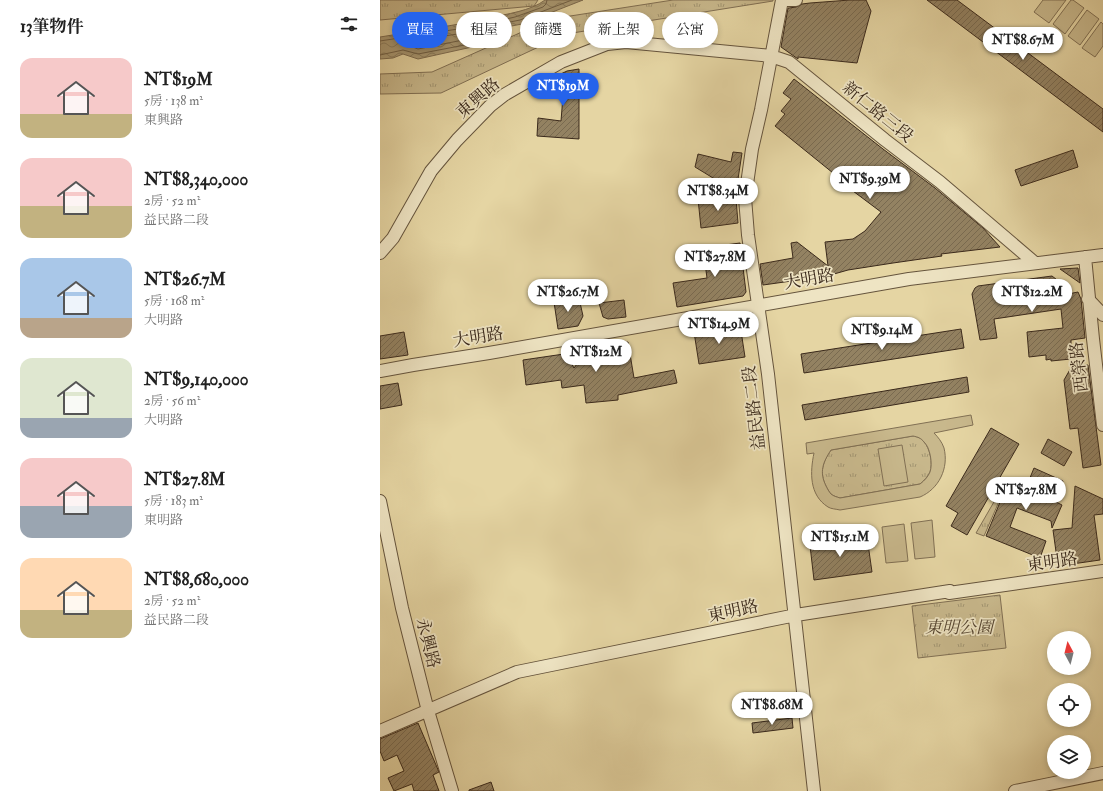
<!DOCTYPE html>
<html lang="zh-TW">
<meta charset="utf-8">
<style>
body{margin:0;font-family:"IM FELL Double Pica","Noto Serif TC",serif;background:#f2f2f2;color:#222;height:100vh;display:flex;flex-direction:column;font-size:15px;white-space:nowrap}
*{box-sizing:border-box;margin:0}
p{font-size:13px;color:#767676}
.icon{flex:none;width:22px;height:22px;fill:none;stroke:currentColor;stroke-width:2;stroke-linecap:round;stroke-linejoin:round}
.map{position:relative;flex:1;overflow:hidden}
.drawer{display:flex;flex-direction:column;background:#fff;width:380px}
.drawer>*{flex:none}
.top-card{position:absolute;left:12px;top:12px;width:380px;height:36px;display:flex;gap:8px}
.needle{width:26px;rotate:353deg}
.fabs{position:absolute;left:667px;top:631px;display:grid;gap:8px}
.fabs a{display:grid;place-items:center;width:44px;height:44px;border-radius:50%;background:#fff;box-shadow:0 2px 6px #0003;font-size:20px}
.price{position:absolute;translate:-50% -34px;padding:0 9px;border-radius:14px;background:#fff;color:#222;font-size:13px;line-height:26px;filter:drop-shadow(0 1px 2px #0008)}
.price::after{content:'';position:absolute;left:50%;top:24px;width:12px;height:9px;margin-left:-6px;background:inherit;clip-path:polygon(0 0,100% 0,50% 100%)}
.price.current{background:#2563eb;color:#fff}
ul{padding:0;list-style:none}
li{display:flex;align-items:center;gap:12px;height:100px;padding:0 20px}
li span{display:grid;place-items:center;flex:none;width:112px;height:80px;border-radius:12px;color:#555}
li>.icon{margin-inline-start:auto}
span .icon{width:48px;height:48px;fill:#fffc;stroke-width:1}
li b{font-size:17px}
h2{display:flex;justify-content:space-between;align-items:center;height:48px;padding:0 20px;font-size:17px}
.tag{padding:0 14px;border-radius:18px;background:#fff;box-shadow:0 2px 6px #0003;font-size:14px;line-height:36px}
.tag.current{background:#2563eb;color:#fff}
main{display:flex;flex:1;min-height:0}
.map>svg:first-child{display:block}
.grass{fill:url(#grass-tufts);stroke:#817054}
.garden{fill:#c8b88c;stroke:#817054;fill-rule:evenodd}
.water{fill:url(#water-waves);stroke:#7e6d51}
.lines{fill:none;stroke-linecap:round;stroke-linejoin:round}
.shore{stroke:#726248;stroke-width:1}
.building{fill:url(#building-hatch);stroke:#3a291b}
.minor-casing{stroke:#65543d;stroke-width:14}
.minor{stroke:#eee4c3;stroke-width:12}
.labels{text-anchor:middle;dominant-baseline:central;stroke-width:3.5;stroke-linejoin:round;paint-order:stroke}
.street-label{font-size:17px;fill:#3a291b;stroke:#eee4c3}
.park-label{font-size:17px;font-style:italic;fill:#564632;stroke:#eee4c3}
</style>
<main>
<section class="drawer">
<h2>13筆物件<svg class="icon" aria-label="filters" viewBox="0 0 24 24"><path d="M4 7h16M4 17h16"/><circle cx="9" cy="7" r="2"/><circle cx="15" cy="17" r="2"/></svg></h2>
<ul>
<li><span style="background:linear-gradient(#f6c9c9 70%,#c2b280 0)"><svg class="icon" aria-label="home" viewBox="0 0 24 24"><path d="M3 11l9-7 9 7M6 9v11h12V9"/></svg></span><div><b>NT$19M</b><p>5房 · 138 m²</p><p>東興路</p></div></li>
<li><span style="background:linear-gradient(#f6c9c9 60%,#c2b280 0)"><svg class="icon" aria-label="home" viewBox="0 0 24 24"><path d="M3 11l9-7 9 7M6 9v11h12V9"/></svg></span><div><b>NT$8,340,000</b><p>2房 · 52 m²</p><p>益民路二段</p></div></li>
<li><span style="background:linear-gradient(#a9c7e8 75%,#b9a48a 0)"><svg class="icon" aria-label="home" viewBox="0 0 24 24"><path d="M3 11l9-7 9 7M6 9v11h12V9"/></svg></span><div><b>NT$26.7M</b><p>5房 · 168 m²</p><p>大明路</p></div></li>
<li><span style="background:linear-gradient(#dfe7d0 75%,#9aa5b1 0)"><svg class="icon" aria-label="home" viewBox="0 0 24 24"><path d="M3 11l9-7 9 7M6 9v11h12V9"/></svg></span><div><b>NT$9,140,000</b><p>2房 · 56 m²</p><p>大明路</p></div></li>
<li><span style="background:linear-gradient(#f6c9c9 60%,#9aa5b1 0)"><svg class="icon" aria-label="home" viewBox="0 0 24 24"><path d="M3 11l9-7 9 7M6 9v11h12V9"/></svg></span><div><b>NT$27.8M</b><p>5房 · 183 m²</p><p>東明路</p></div></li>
<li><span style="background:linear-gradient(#ffd9b3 65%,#c2b280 0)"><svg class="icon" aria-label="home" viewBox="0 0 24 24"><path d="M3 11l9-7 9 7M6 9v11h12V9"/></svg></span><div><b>NT$8,680,000</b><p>2房 · 52 m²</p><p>益民路二段</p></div></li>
</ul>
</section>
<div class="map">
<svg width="723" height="791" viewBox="0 0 723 791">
<defs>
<pattern id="grass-tufts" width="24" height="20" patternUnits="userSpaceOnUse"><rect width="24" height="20" fill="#c8b88c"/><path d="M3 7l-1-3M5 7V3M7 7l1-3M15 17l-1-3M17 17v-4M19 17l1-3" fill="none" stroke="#a39672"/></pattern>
<pattern id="water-waves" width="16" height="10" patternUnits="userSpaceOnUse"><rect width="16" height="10" fill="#ab9b75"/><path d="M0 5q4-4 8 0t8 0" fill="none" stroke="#8c7e5f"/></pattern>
<pattern id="building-hatch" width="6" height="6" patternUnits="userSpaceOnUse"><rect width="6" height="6" fill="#938262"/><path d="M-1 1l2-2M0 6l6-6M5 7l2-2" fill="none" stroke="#796a50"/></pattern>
</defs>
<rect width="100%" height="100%" fill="#e5d5a3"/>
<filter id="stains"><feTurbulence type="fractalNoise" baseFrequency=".005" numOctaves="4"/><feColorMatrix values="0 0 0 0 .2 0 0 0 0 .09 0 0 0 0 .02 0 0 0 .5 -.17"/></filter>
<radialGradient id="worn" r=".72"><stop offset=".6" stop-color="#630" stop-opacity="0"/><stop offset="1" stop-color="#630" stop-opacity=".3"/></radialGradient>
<path class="grass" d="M 0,0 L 158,0 L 154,6 L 0,20 Z
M 293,0 L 393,0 L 393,1 L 186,34 L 61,93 L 0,94 L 0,74 L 52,72 L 171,19 Z
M 533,436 C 538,437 541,438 544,442 C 550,448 553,464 550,472 C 548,477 543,481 540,484 L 460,498 C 457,497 453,496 451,494 C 449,492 447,488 446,486 C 439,472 443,462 451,450 Z
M 622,488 L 624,490 L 604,536 L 596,533 Z
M 620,595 L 626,648 L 538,658 L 532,606 Z"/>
<path class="garden" d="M 663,0 L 686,0 L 669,23 L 654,12 Z
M 691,0 L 693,0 L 704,8 L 685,34 L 673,24 Z
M 707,10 L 719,19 L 700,45 L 688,36 Z
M 721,22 L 723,24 L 723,46 L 715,57 L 702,48 Z
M 591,415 L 593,425 L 554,433 C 558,437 562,442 564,448 C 569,468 559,489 540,497 L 460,510 C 456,509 451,509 448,507 C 429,495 430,472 434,453 L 427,454 L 426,443 ZM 533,436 C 538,437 541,438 544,442 C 550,447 553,464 550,472 C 548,477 544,481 540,484 L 460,498 C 457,497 453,496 451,494 C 449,492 447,488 446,486 C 439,472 443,462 451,450 Z
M 522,445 L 528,482 L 504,486 L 498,449 Z
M 552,520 L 555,557 L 535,559 L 531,523 Z
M 524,524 L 528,561 L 506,563 L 502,527 Z"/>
<path class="water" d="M 165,0 L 203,0 L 142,24 L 116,29 L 92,47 L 38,59 L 23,54 L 13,58 L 0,59 L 0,37 C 37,31 73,26 109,18 C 126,14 151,11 165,0 Z"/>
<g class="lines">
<path class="shore" d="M 92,32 L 94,33 L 94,35 L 88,39 L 38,49 L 25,44 L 27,42 Z
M 0,41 L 91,27 L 135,17 L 163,7 L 166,4 L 167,0
M 0,55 L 23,50 L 38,54 L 90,44 L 115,25 L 140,20 L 192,0"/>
</g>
<path class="building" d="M 470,0 L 486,0 L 491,11 L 477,63 L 418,57 L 418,59 L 401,47 L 408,8 L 409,8 L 416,7 L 422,4 L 430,3 Z
M 547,0 L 577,0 L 723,109 L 723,132 Z
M 199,69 L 199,139 L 157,136 L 158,118 L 181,121 L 183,96 L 165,98 L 164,82 L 187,71 Z
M 414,79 L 503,149 L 555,188 L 603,228 L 620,247 L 561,254 L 562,256 L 513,263 L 468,270 L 447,276 L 383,285 L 380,264 L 413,258 L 411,243 L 417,242 L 448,266 L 445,242 L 473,239 L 485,231 L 501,212 L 473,191 L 474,190 L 395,126 L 405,114 L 401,111 L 411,99 L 403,93 Z
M 693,150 L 698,167 L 641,186 L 635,170 Z
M 353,152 L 362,153 L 356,192 L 315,167 L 318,154 L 351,162 Z
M 318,199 L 356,199 L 358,223 L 321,228 Z
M 360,243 L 366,292 L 363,296 L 297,307 L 293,283 L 327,278 L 323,248 Z
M 698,268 L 700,283 L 680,269 Z
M 672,276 L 681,283 L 683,295 L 698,292 L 701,299 L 705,338 L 691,340 L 691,359 L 671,361 L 671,359 L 666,360 L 666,355 L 649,357 L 647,332 L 683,328 L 681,309 L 614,319 L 617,338 L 600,340 L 592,294 L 595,288 L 598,286 Z
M 199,298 L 203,316 L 198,326 L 178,329 L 174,302 Z
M 244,300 L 246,317 L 228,319 L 223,317 L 219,303 Z
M 351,326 L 357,327 L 361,331 L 365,357 L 319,364 L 314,332 Z
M 581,329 L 584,348 L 424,373 L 421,354 Z
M 24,332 L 28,355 L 0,359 L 0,336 Z
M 248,342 L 254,378 L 294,370 L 297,383 L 238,395 L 238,400 L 206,403 L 204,385 L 182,388 L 181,380 L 146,385 L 143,360 L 184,354 L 188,357 L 194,368 L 208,349 Z
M 708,365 L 721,465 L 703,468 L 698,428 L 690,429 L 684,380 L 692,366 Z
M 587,377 L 589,392 L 425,420 L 422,405 Z
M 18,383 L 22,405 L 0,409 L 0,386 Z
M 611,428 L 639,444 L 587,535 L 571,526 L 578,513 L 566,506 Z
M 668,439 L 692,452 L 684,466 L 661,453 Z
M 654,468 L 683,481 L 674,501 L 682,505 L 672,528 L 671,521 L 637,508 L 630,527 L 666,541 L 660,558 L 606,536 L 628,483 L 645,490 Z
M 695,486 L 723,499 L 723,514 L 714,515 L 720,560 L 678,566 L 673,530 L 692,528 Z
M 443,536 L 444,543 L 487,537 L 492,572 L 434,580 L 429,537 Z
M 412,718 L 413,728 L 373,733 L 372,723 Z
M 38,723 L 59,772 L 53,775 L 59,791 L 34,791 L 32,784 L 14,791 L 8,778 L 24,771 L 17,755 L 4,761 L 0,751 L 0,739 Z
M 111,782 L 114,791 L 89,791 L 89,790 Z"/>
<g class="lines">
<g class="minor-casing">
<path id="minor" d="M 402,0 L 381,110 L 372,149 L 365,198 L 368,235 L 388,374 L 434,791
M 402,0 L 416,0
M 0,253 L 13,238 L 51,171 L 77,140 L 110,106 L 124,95 L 181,62 L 227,44 L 246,42 L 391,56 L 409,62 L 505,140 L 560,182 L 655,263
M 705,257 L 713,339 L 723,425
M 708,299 L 723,315
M 0,371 L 33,365 L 109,353 L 529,279 L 723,255
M 0,501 L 22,608 L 48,711 L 72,791
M 0,731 L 137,672 L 416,615 L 570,591 L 569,593 L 723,571
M 635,791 L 723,773"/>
</g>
<use href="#minor" class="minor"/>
</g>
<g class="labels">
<g class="street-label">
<text transform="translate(98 98) rotate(-41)">東興路</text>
<text transform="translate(498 112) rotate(39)">新仁路三段</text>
<text transform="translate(429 279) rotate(-10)">大明路</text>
<text transform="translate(98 337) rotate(-9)">大明路</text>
<text transform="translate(699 367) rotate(-97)">西榮路</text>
<text transform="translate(374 408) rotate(-97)">益民路二段</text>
<text transform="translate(672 562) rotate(-8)">東明路</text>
<text transform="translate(353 611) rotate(-12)">東明路</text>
<text transform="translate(48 643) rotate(76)">永興路</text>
</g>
<g class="park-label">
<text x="579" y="627">東明公園</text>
</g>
</g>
<rect width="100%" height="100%" filter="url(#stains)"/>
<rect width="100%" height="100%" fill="url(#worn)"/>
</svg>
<div class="fabs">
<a><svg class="needle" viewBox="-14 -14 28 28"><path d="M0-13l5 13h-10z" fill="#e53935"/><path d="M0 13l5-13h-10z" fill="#767676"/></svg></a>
<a><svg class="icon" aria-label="locate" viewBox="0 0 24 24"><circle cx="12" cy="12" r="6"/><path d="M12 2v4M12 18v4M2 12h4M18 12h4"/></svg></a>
<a><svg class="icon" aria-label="layers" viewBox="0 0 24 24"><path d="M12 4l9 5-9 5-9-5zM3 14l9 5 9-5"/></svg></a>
</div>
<b class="price" style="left:643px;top:61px">NT$8.67M</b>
<b class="price current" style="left:183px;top:107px">NT$19M</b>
<b class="price" style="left:490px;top:200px">NT$9.39M</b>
<b class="price" style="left:338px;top:212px">NT$8.34M</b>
<b class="price" style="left:335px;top:278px">NT$27.8M</b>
<b class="price" style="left:188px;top:313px">NT$26.7M</b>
<b class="price" style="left:652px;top:313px">NT$12.2M</b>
<b class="price" style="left:339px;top:345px">NT$14.9M</b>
<b class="price" style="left:502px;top:351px">NT$9.14M</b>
<b class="price" style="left:216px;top:373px">NT$12M</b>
<b class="price" style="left:646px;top:511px">NT$27.8M</b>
<b class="price" style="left:460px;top:558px">NT$15.1M</b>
<b class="price" style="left:392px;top:726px">NT$8.68M</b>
<div class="top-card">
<a class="tag current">買屋</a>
<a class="tag">租屋</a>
<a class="tag">篩選</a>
<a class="tag">新上架</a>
<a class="tag">公寓</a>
</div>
</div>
</main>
